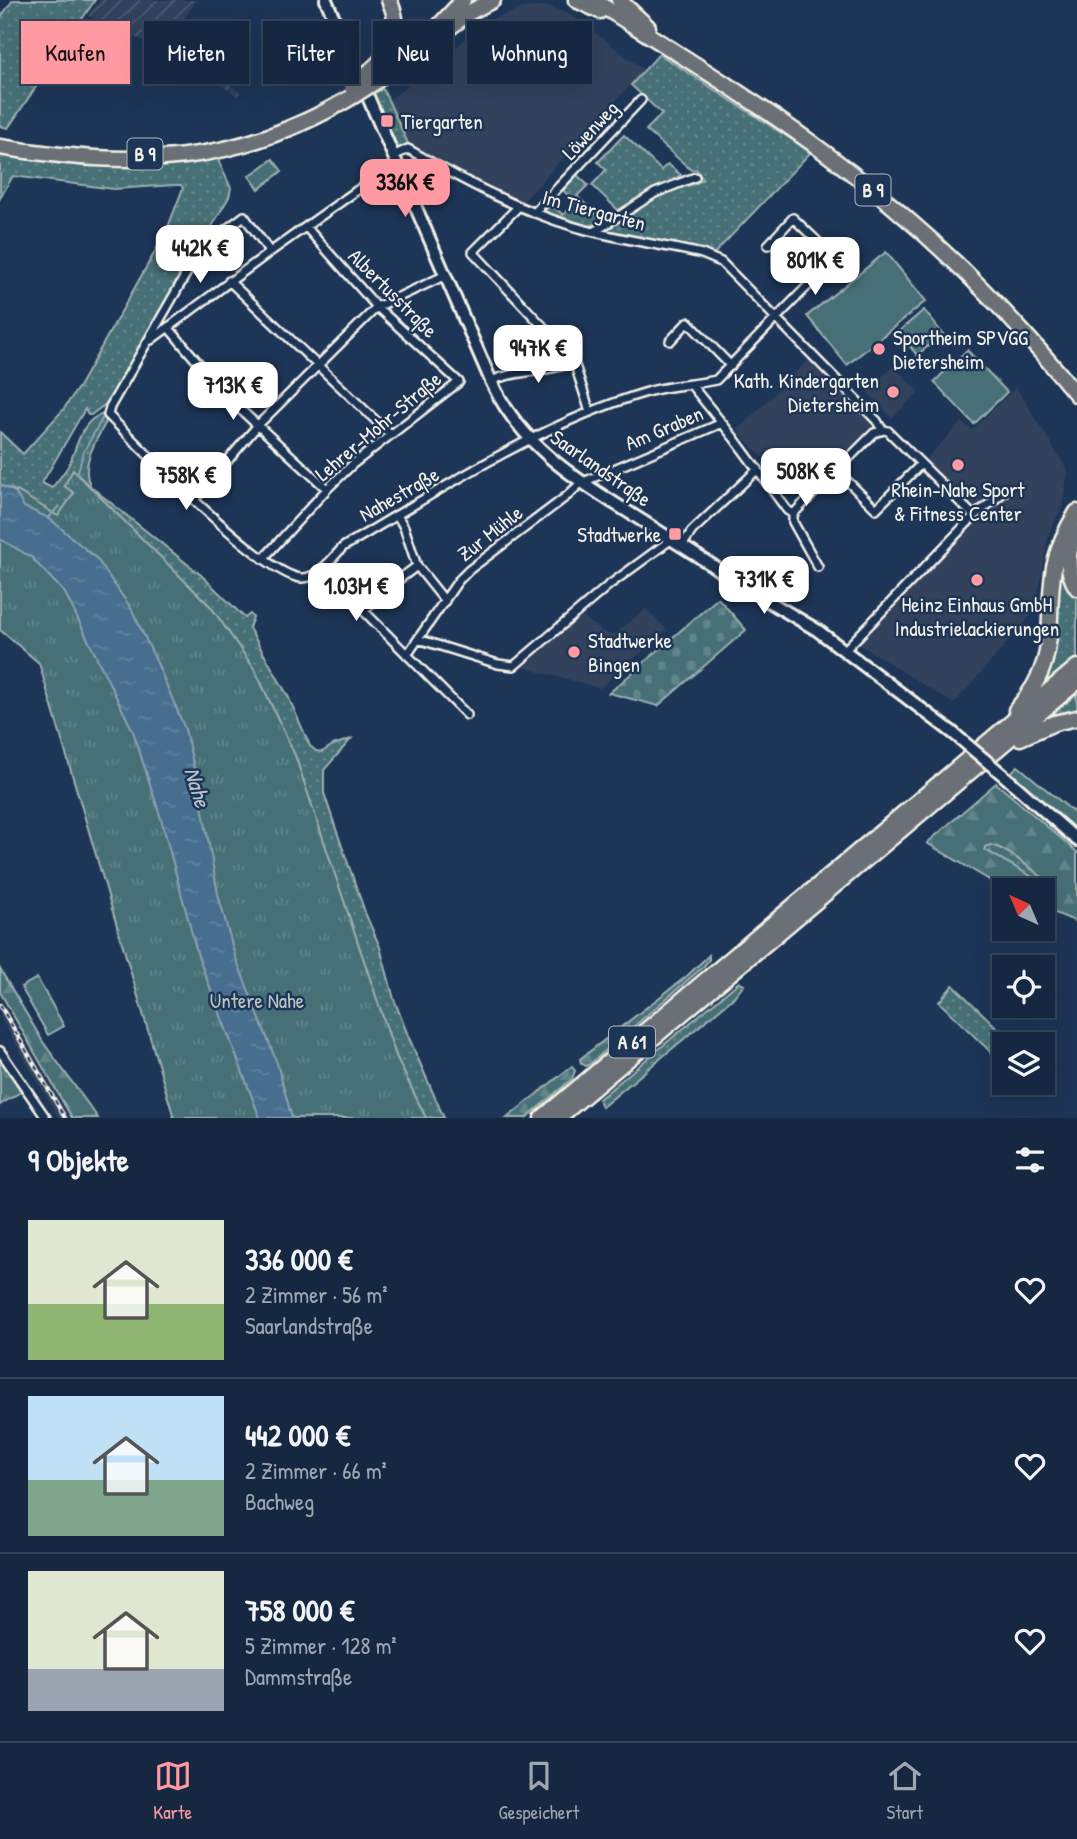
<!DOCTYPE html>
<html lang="de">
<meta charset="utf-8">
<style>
body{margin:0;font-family:"Patrick Hand",sans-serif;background:#1f3048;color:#f1f3f6;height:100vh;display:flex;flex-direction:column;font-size:26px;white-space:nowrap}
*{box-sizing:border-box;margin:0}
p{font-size:23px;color:#9ea6b1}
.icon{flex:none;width:38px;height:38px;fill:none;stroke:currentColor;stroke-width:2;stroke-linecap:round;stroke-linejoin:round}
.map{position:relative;height:1118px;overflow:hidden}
.panel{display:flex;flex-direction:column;background:#162841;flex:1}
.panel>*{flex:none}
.guide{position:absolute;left:21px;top:21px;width:700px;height:63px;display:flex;gap:14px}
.needle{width:46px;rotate:316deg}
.tools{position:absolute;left:992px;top:878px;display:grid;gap:14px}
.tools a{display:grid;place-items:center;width:63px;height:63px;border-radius:0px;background:#162841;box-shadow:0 7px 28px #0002,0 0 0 2px #35445a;font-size:35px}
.price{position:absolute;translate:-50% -60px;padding:0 16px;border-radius:14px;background:#fff;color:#222;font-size:23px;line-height:46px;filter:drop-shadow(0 2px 4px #0008)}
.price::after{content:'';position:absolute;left:50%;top:42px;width:21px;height:16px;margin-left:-10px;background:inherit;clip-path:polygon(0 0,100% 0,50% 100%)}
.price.selected{background:#ff9aa2;color:#111}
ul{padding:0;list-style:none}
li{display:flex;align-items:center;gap:21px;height:175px;padding:0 28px}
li+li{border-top:2px solid #35445a}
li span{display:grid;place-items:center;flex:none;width:196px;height:140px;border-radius:0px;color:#555}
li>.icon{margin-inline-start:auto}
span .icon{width:84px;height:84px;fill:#fffc;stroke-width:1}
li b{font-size:30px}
h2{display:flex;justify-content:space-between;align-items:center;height:84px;padding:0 28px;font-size:30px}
.pill{padding:0 24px;border-radius:0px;background:#162841;box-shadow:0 7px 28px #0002,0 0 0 2px #35445a;font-size:24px;line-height:63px}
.pill.selected{background:#ff9aa2;color:#111}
.menu{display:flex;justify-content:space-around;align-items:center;height:98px;border-top:2px solid #35445a;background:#162841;font-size:19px;color:#9ea6b1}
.menu a{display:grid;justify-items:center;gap:4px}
.menu .selected{color:#ff9aa2}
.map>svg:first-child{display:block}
.built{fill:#31425d}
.industrial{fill:url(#industrial-furrows)}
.grass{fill:url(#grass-dots);stroke:#9eb0af;stroke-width:2}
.forest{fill:url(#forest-firs);stroke:#9eb0af;stroke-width:2;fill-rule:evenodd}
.cemetery{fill:url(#cemetery-stones);stroke:#9eb0af;stroke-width:2}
.park{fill:url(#park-tufts);stroke:#9eb0af;stroke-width:2}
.pitch{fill:#477076;stroke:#9eb0af;stroke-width:2}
.water{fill:url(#water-ripples);stroke:#8ca2b2;stroke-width:2}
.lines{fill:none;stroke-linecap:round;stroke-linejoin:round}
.stream{stroke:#8ca2b2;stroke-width:2}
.street-casing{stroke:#f4f1e8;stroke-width:12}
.secondary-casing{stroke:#f4f1e8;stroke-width:16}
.highway-casing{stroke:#f4f1e8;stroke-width:19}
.street{stroke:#1d3557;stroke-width:7}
.secondary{stroke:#1d3557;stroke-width:10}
.highway{stroke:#6a7074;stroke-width:14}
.rail-casing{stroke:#f4f1e8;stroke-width:4.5}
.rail{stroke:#1d3557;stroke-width:2;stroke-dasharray:5;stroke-linecap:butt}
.secondary-bridge-casing{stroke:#f4f1e8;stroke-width:16;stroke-linecap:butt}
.highway-bridge-casing{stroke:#f4f1e8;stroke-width:19;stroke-linecap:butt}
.secondary-bridge{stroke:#1d3557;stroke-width:10}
.highway-bridge{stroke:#6a7074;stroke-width:14}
.poi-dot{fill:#ff9aa2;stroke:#1d3557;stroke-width:2.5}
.labels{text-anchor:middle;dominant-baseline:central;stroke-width:5;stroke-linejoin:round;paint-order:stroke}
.shield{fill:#1d3557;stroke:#b4b9bc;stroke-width:2}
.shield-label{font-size:19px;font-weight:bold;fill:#f4f1e8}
.poi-label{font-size:21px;fill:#f4f1e8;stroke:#1d3557;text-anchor:start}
.street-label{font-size:21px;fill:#f4f1e8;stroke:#1d3557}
.park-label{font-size:21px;fill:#b7c4c0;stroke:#1d3557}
.water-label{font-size:23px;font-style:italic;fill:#b7c3c8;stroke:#1d3557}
</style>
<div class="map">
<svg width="1077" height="1118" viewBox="0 0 1077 1118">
<defs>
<pattern id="industrial-furrows" width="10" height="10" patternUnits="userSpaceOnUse" patternTransform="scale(1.75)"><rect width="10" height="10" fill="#31425d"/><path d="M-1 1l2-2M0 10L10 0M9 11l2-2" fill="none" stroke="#4f5e74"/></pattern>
<pattern id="grass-dots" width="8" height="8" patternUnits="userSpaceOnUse" patternTransform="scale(1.75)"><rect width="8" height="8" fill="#477076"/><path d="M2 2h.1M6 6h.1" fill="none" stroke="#62858a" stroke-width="1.8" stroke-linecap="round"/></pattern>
<pattern id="forest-firs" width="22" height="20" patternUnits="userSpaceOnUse" patternTransform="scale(1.75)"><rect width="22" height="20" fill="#477076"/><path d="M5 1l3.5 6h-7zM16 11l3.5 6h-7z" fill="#62858a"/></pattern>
<pattern id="cemetery-stones" width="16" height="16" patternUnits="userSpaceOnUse" patternTransform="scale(1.75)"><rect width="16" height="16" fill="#477076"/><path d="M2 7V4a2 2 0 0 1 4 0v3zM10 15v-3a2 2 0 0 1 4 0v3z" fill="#62858a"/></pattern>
<pattern id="park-tufts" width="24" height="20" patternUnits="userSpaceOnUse" patternTransform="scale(1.75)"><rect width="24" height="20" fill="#477076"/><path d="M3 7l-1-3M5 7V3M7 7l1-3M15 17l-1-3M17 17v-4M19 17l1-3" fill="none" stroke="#62858a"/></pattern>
<pattern id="water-ripples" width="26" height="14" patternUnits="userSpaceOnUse" patternTransform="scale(1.75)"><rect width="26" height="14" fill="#466e8e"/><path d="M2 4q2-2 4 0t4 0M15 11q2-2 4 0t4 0" fill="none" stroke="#61839e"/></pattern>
</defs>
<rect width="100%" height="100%" fill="#1d3557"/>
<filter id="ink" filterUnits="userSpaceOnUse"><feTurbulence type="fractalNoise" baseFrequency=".0143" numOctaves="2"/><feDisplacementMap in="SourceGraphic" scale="14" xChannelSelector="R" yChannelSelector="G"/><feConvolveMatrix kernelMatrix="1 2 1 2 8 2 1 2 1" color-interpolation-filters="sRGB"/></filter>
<g filter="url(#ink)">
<path class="built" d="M 550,6 L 576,18 L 644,70 L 522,203 L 505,197 L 410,148 L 388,101 L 488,21 L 522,8 Z
M 809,359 L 874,423 L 802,497 L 737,431 Z
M 893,366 L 919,392 L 892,418 L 867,392 Z
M 1016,387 L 1068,471 L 1062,507 L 1049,533 L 1035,611 L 954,704 L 856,642 L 978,511 L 923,462 L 962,422 L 972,430 Z
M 646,609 L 667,630 L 600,688 L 518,666 L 580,615 L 605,633 L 613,635 Z
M 0,999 L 56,1095 L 69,1118 L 59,1118 L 0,1017 Z"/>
<path class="industrial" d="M 100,0 L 197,0 L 163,50 L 88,16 Z
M 204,38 L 216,46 L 202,66 L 240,92 L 237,96 L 185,60 Z"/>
<path class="grass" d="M 13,0 L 95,0 L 8,128 L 0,126 L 0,18 Z
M 659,54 L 811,152 L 713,255 L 599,232 L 674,187 L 695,184 L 703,179 L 696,169 L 691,170 L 646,130 L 662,114 L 631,85 Z
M 383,89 L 406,139 L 410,148 L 397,150 L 394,148 L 394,139 L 386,121 L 381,121 L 370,95 Z
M 624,135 L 661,170 L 668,164 L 681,175 L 618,210 L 592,185 L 606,170 L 598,162 Z
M 0,151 L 216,155 L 231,188 L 229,197 L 112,399 L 91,415 L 88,415 L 85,409 L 42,483 L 52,488 C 58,479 67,471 71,460 C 78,442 83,419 103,414 L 106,422 C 96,441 79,465 91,487 L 201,575 L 245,618 L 250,614 L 253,617 L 249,628 L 288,696 L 310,746 L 316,751 L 322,752 L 333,745 L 351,739 L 324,770 L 324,793 L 336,829 L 366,915 L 380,947 L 394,999 L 409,1038 L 444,1118 L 292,1118 L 15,492 L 0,485 L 0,432 L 23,454 L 63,410 L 80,385 L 166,232 L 183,188 L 181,185 L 174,185 L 114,189 L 13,176 L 0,198 Z
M 577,175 L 588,185 L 577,196 L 603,221 L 589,226 L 544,212 L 551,204 L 563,215 L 575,203 L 563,190 Z
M 1068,542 L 1077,592 L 1077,659 L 1031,698 L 1057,569 Z
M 1077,689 L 1077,714 L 1037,722 Z
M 990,845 C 1005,846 1043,878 1055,888 L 1055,890 L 985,850 L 984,847 Z
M 739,982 L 744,985 L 732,999 L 602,1107 L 599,1099 Z
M 953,985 L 1015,1045 L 1004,1045 L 1004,1065 L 939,1002 Z"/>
<path class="forest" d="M 1018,766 L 1077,815 L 1077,830 L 1009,774 Z
M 996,783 L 1077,852 L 1077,922 L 1043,908 L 1043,891 L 1008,891 L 927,843 ZM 990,845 C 1005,846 1042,877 1055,888 L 1055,890 L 985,850 L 985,847 Z
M 709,955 L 709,960 L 703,967 L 590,1064 L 586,1066 L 581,1063 L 580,1059 L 687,976 Z
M 0,969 L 43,1042 L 98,1118 L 72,1118 L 0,992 Z
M 572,1066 L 575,1071 L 572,1079 L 526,1118 L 507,1118 Z"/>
<path class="cemetery" d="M 718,598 L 746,630 L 658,706 L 609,693 Z
M 0,1056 L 25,1089 L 0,1105 Z"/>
<path class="park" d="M 73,470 L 211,607 L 255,670 L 295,755 L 396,1056 L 426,1118 L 174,1118 L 39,663 L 0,630 L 0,486 L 17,491 L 58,516 L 74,493 L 64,486 Z"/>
<path class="pitch" d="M 273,159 L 282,171 L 259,189 L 249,176 Z
M 886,252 L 926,301 L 847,365 L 807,316 Z
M 924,310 L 943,334 L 917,355 L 898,332 Z
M 967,350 L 1007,392 L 974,424 L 934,382 Z
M 37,978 L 64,1026 L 48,1035 L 21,987 Z"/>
<path class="water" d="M 0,485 L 15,492 L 24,507 L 49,518 L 97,559 L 132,610 L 158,665 L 185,729 L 199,789 L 218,894 L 235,956 L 277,1063 L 292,1118 L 260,1118 L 198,956 L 162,822 L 133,731 L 65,593 L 31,557 L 0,539 Z"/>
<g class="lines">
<path class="stream" d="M 77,474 L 84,451 L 103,417
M 48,519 L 59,506"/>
<g class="street-casing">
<path id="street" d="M 395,155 L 408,149 C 460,179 514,208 572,226 C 614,239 659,244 702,254 L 721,262 L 877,421 L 882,430
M 519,206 L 473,252 L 567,352 L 574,362 L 590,412
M 534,213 L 641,100
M 594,232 L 655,193 L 695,177
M 270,252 L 244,216 L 201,248 L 110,407 L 108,415 C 140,447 263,575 301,578 C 318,579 333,557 343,547 C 441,490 538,424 647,392 C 669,385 693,385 716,380 L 835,258 L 793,218 L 768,245
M 229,281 L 390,434
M 168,327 L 229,399 L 327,489
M 151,340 L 270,252 L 397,162
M 670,341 L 688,322 L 731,366
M 491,381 C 518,369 547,373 574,362
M 692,386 L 734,438 L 787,510 L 793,514 L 793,522 L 818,567
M 837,471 L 876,509 L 921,464
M 194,500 L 258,425 L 377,307 L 446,275
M 793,514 L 874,433 L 884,430 L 888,431 L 974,516
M 397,515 L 404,527 L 417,566 L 445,601
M 682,546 L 692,531 L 758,469
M 263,559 L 327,489 L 353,464 L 459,382 L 377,307 L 306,227
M 317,573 L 331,578 L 467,715
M 364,611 L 386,589 L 417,566
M 418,639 L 498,664 L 514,666 L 609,585 L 672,539
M 844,651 L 974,516 L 1004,492
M 407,655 L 458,581 L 469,570 L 567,496 L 581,483 L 722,423
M 0,1051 L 46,1118"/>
</g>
<g class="secondary-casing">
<path id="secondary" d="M 326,0 L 491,381 C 519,442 570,476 625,510 C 654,528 683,547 712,565 L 731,579 L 817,630 L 952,732
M 1009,780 L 1077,840"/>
</g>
<g class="highway-casing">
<path id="highway" d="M 576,0 L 600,11
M 593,0 C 672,50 753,99 828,155 C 921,224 1004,305 1077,395
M 619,0 L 648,27
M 444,32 L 470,12 L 493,0
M 371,70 C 394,51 403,29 389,0
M 375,82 L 426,40 L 463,0
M 0,147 C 135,168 234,168 355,95
M 1077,531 C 1067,550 1065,570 1077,588
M 1016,710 C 1062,659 1044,625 1054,567 C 1058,547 1066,529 1077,512
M 1020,738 L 1054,723 L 1077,718
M 542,1118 L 1077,667
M 558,1118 L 1077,682"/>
</g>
<use href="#street" class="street"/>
<use href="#secondary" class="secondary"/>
<use href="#highway" class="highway"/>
<g class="rail-casing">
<path id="rail" d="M 0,1005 L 65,1118"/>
</g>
<use href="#rail" class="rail"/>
<g class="secondary-bridge-casing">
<path id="secondary-bridge" d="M 952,732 L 1009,780"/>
</g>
<g class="highway-bridge-casing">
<path id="highway-bridge" d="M 352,88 L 371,70
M 355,95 L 375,82"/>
</g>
<use href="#secondary-bridge" class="secondary-bridge"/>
<use href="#highway-bridge" class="highway-bridge"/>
</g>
</g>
<g class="poi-dot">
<rect x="380" y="114" width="14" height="14" rx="3.5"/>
<circle cx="879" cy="349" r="7"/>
<circle cx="893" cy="392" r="7"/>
<circle cx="958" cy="465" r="7"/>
<rect x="668" y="527" width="14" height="14" rx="3.5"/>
<circle cx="977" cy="580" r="7"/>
<circle cx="574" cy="652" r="7"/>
</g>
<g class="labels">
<g class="shield">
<rect x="127.5" y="138.5" width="35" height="31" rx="5"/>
<rect x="855.5" y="174.5" width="35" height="31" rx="5"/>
<rect x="609" y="1026.5" width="46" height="31" rx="5"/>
</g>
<g class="shield-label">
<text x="145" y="154">B 9</text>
<text x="873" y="190">B 9</text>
<text x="632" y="1042">A 61</text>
</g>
<g class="poi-label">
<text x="401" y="121">Tiergarten</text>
<text x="893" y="337">Sportheim SPVGG<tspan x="893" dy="24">Dietersheim</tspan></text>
<text x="879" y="380" text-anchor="end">Kath. Kindergarten<tspan x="879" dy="24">Dietersheim</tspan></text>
<text x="958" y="489" text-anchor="middle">Rhein-Nahe Sport<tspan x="958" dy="24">&amp; Fitness Center</tspan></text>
<text x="661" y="534" text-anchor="end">Stadtwerke</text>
<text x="977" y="604" text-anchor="middle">Heinz Einhaus GmbH<tspan x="977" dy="24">Industrielackierungen</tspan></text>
<text x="588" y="640">Stadtwerke<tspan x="588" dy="24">Bingen</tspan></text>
</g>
<g class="street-label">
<text transform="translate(590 130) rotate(-47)">Löwenweg</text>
<text transform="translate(594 210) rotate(15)">Im Tiergarten</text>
<text transform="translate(393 293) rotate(45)">Albertusstraße</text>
<text transform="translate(378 426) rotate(-40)">Lehrer-Mohr-Straße</text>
<text transform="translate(664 428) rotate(-23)">Am Graben</text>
<text transform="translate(601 468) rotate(35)">Saarlandstraße</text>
<text transform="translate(399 494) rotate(-30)">Nahestraße</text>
<text transform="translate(490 533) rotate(-38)">Zur Mühle</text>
</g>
<g class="park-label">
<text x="257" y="1000">Untere Nahe</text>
</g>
<g class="water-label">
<text transform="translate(198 787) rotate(73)">Nahe</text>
</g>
</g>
</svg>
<div class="tools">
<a><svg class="needle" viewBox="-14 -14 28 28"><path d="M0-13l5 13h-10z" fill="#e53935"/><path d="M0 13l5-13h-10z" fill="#9ea6b1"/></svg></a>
<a><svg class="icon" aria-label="locate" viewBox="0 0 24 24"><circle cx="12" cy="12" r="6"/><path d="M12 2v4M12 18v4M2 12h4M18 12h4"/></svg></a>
<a><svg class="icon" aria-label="layers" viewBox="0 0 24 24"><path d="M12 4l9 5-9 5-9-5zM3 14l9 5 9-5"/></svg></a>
</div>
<b class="price selected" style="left:405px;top:219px">336K €</b>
<b class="price" style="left:200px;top:285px">442K €</b>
<b class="price" style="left:815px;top:297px">801K €</b>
<b class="price" style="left:538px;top:385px">947K €</b>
<b class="price" style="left:233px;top:422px">713K €</b>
<b class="price" style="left:806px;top:508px">508K €</b>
<b class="price" style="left:186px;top:512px">758K €</b>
<b class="price" style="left:764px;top:616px">731K €</b>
<b class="price" style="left:356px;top:623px">1.03M €</b>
<div class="guide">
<a class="pill selected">Kaufen</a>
<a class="pill">Mieten</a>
<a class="pill">Filter</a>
<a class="pill">Neu</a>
<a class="pill">Wohnung</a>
</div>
</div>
<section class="panel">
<h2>9 Objekte<svg class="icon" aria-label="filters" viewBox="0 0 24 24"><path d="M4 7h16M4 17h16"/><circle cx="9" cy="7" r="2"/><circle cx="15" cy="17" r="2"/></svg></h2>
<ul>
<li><span style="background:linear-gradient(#dfe7d0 60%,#8fb573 0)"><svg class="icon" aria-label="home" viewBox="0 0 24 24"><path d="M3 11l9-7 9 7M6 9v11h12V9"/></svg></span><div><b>336 000 €</b><p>2 Zimmer · 56 m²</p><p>Saarlandstraße</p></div><svg class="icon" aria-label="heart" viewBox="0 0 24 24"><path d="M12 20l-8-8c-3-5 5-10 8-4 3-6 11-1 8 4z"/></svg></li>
<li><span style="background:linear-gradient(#bfe0f5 60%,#7fa58c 0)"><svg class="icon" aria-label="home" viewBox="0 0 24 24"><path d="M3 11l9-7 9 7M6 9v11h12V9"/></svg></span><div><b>442 000 €</b><p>2 Zimmer · 66 m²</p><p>Bachweg</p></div><svg class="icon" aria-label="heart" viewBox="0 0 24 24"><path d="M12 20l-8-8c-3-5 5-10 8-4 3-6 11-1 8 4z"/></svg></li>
<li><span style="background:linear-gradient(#dfe7d0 70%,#9aa5b1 0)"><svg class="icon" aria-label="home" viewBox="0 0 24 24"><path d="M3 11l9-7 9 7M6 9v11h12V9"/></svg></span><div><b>758 000 €</b><p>5 Zimmer · 128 m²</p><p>Dammstraße</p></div><svg class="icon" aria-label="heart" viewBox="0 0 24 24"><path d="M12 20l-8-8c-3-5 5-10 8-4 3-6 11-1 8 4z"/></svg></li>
</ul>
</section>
<nav class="menu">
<a class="selected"><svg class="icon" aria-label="map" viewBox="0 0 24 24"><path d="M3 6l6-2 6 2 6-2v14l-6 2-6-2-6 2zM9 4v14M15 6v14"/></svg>Karte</a>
<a><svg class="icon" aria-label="saved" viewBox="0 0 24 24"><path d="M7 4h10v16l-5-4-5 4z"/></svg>Gespeichert</a>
<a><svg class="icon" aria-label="home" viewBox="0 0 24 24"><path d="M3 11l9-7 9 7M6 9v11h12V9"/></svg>Start</a>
</nav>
